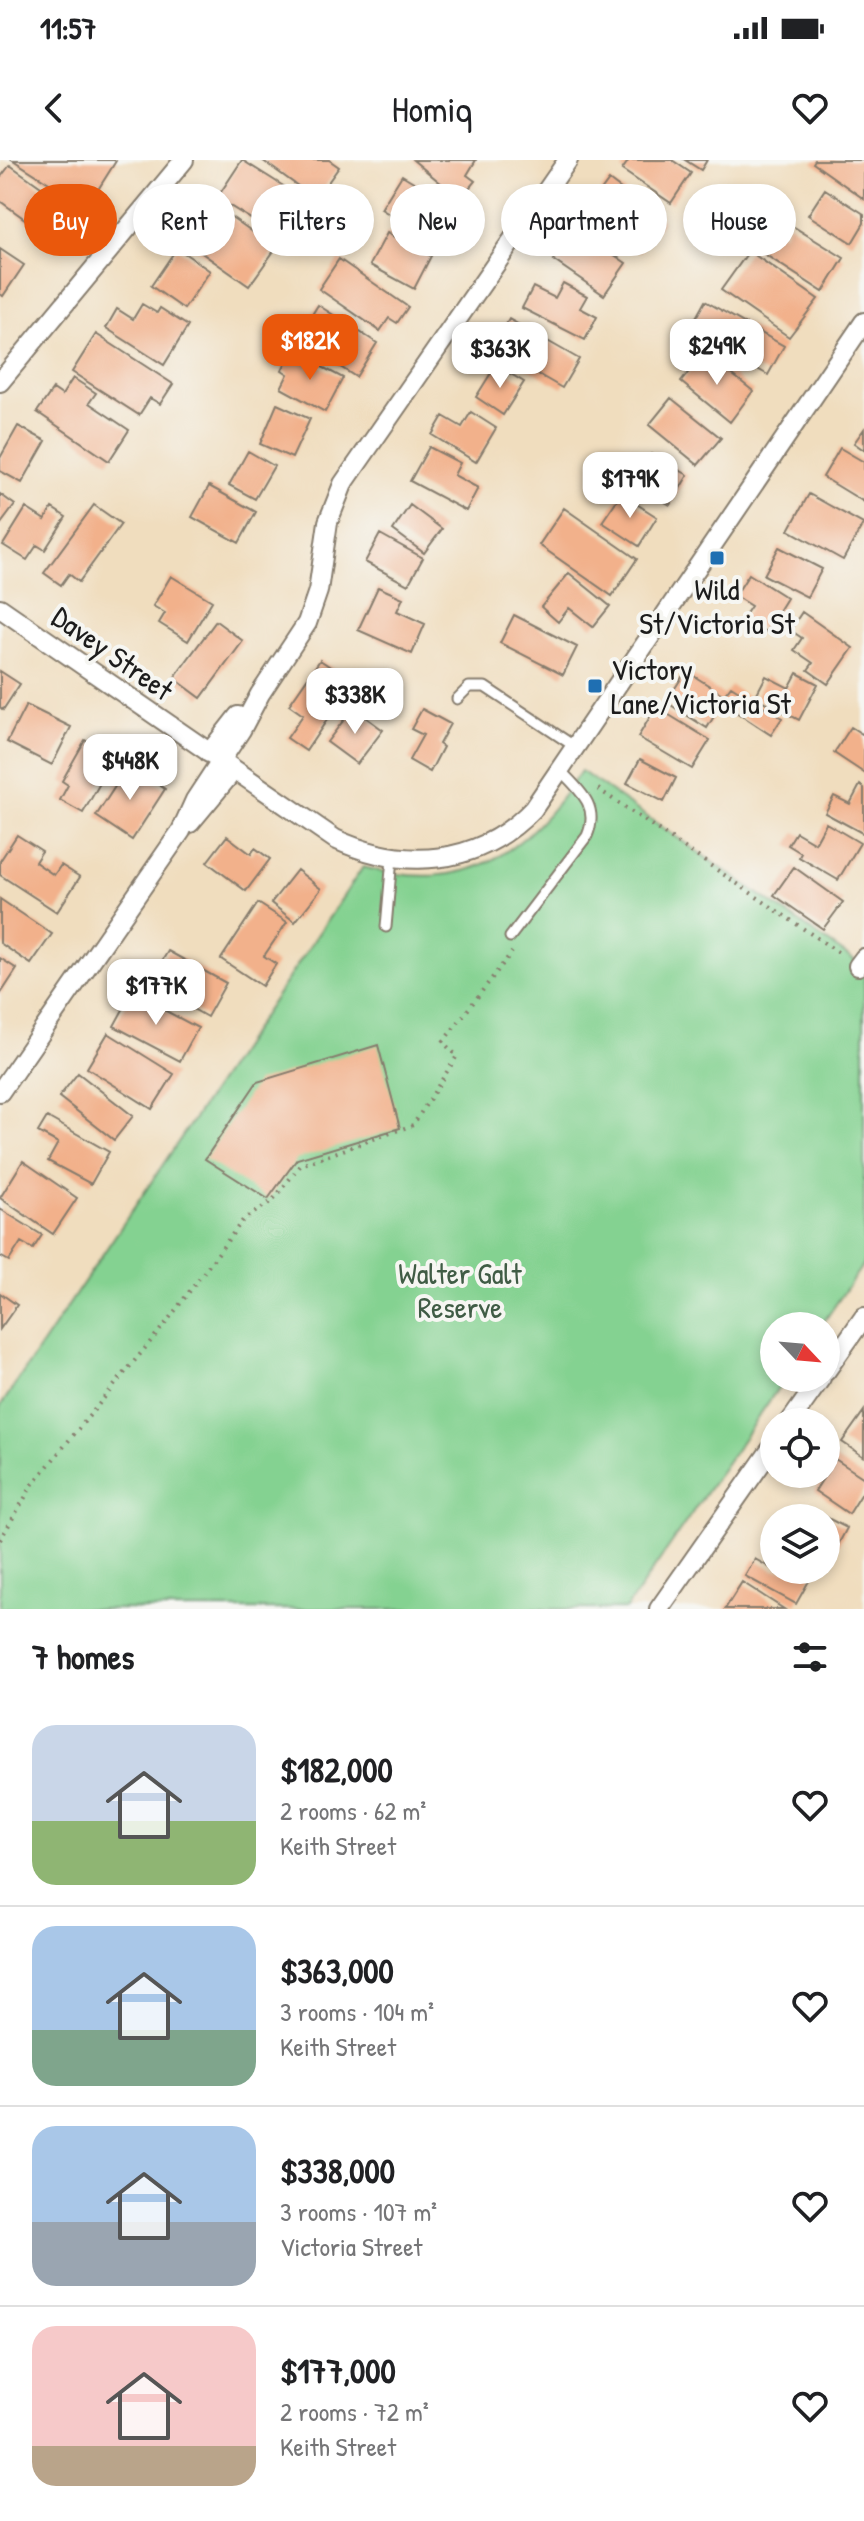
<!DOCTYPE html>
<meta charset="utf-8">
<style>
body{margin:0;font-family:"Patrick Hand",sans-serif;background:#f6f6f6;color:#202124;height:100vh;display:flex;flex-direction:column;font-size:30px;white-space:nowrap}
*{box-sizing:border-box;margin:0}
p{font-size:26px;color:#757577}
.icon{flex:none;width:44px;height:44px;fill:none;stroke:currentColor;stroke-width:2;stroke-linecap:round;stroke-linejoin:round}
.map{position:relative;height:1449px;overflow:hidden}
.details{display:flex;flex-direction:column;background:#fff;flex:1}
.details>*{flex:none}
.banner{position:absolute;left:24px;top:24px;width:816px;height:72px;display:flex;gap:16px}
.needle{width:52px;rotate:116deg}
.tools{position:absolute;left:760px;top:1152px;display:grid;gap:16px}
.tools a{display:grid;place-items:center;width:80px;height:80px;border-radius:50%;background:#fff;box-shadow:0 4px 12px #0003;font-size:40px}
.price{position:absolute;translate:-50% -68px;padding:0 18px;border-radius:16px;background:#fff;color:#222;font-size:26px;line-height:52px;filter:drop-shadow(0 2px 4px #0008)}
.price::after{content:'';position:absolute;left:50%;top:48px;width:24px;height:18px;margin-left:-12px;background:inherit;clip-path:polygon(0 0,100% 0,50% 100%)}
.price.active{background:#ea580c;color:#fff}
ul{padding:0;list-style:none}
li{display:flex;align-items:center;gap:24px;height:200px;padding:0 32px}
li+li{border-top:2px solid #e0e0e0}
li span{display:grid;place-items:center;flex:none;width:224px;height:160px;border-radius:24px;color:#555}
li>.icon{margin-inline-start:auto}
span .icon{width:96px;height:96px;fill:#fffc;stroke-width:1}
li b{font-size:34px}
h2{display:flex;justify-content:space-between;align-items:center;height:96px;padding:0 32px;font-size:34px}
.pill{padding:0 28px;border-radius:36px;background:#fff;box-shadow:0 4px 12px #0003;font-size:28px;line-height:72px}
.pill.active{background:#ea580c;color:#fff}
.status{display:flex;justify-content:space-between;align-items:center;height:56px;padding:0 40px;background:#fff;direction:ltr}
.status svg{height:22px;fill:currentColor}
header{display:flex;justify-content:space-between;align-items:center;height:104px;padding:0 32px;background:#fff;font-size:36px;font-weight:600}
.map>svg:first-child{display:block}
.green{fill:#84d291;stroke:#507756;stroke-width:2}
.building{fill:#f2b18b}
.lines{fill:none;stroke-linecap:round;stroke-linejoin:round}
.service-casing{stroke:#867c6d;stroke-width:13}
.minor-casing{stroke:#867c6d;stroke-width:22}
.path{stroke:#867c6d;stroke-width:4;stroke-dasharray:2 6;stroke-linecap:butt}
.service{stroke:#fff;stroke-width:9}
.minor{stroke:#fff;stroke-width:18}
.poi-dot{fill:#1f6fb2;stroke:#f6f6f2;stroke-width:3}
.labels{text-anchor:middle;dominant-baseline:central;stroke-width:8;stroke-linejoin:round;paint-order:stroke}
.poi-label{font-size:30px;fill:#1c1c1c;stroke:#f6f6f2}
.street-label{font-size:30px;fill:#1c1c1c;stroke:#f6f6f2}
.park-label{font-size:30px;fill:#405c45;stroke:#f6f6f2}
</style>
<div class="status"><b>11:57</b><svg viewBox="0 0 49 12"><path d="M0 12V9h3v3zM5 12V6h3v6zM10 12V3h3v9zM15 12V0h3v12zM26 1h20v11H26zM47 4h2v5h-2z"/></svg></div>
<header><svg class="icon" aria-label="back" viewBox="0 0 24 24"><path d="M15 5l-7 7 7 7"/></svg>Homiq<svg class="icon" aria-label="heart" viewBox="0 0 24 24"><path d="M12 20l-8-8c-3-5 5-10 8-4 3-6 11-1 8 4z"/></svg></header>
<div class="map">
<svg width="864" height="1449" viewBox="0 0 864 1449">
<rect width="100%" height="100%" fill="#f6f6f2"/>
<filter id="ink" filterUnits="userSpaceOnUse"><feTurbulence type="fractalNoise" baseFrequency=".0125" numOctaves="2"/><feDisplacementMap in="SourceGraphic" scale="16" xChannelSelector="R" yChannelSelector="G"/><feConvolveMatrix kernelMatrix="1 2 1 2 8 2 1 2 1" color-interpolation-filters="sRGB"/></filter>
<filter id="wash" filterUnits="userSpaceOnUse"><feTurbulence type="fractalNoise" baseFrequency=".006" numOctaves="4" result="noise"/><feDisplacementMap in="SourceGraphic" scale="32" xChannelSelector="R" yChannelSelector="G"/><feGaussianBlur stdDeviation="1.8" result="paint"/><feColorMatrix in="noise" values="0 0 0 0 0 0 0 0 0 0 0 0 0 0 0 0 0 1.4 0 .05"/><feComposite in="paint" operator="in"/></filter>
<g filter="url(#wash)">
<rect width="100%" height="100%" fill="#f0ddbe"/>
<path class="green" d="M 581,611 L 864,807 L 864,1103 L 821,1166 L 774,1166 L 774,1218 L 785,1218 L 626,1449 L 0,1449 L 0,1247 L 363,707 C 469,735 523,695 581,611 Z"/>
<g id="blocks">
<path class="building" d="M 13,0 L 114,0 L 116,1 L 87,47 Z
M 242,0 L 304,39 L 280,77 L 217,38 Z
M 262,0 L 329,0 L 339,7 L 316,39 Z
M 413,0 L 476,0 L 467,15 L 475,21 L 460,39 Z
M 629,0 L 672,0 L 691,13 L 671,43 L 622,10 Z
M 685,0 L 707,0 L 701,10 Z
M 815,0 L 864,0 L 864,39 L 813,3 Z
M 10,5 L 72,49 L 51,78 L 0,41 L 0,18 Z
M 402,15 L 465,53 L 444,88 L 381,49 Z
M 609,20 L 663,61 L 640,92 L 586,51 Z
M 825,29 L 864,54 L 864,63 L 852,83 L 808,55 Z
M 214,45 L 276,88 L 249,126 L 189,84 L 198,71 L 210,79 L 220,64 L 207,56 Z
M 574,55 L 594,68 L 588,77 L 626,103 L 604,135 L 553,100 L 569,78 L 562,73 Z
M 757,59 L 783,74 L 789,64 L 844,98 L 823,132 L 744,81 Z
M 387,73 L 431,96 L 414,129 L 370,105 Z
M 177,88 L 210,111 L 184,149 L 151,126 Z
M 0,89 L 24,105 L 3,136 L 0,134 Z
M 749,91 L 818,139 L 789,177 L 721,130 Z
M 339,99 L 408,147 L 397,163 L 389,158 L 380,171 L 319,129 Z
M 563,123 L 587,136 L 580,148 L 597,157 L 585,180 L 522,148 L 533,127 L 555,138 Z
M 705,141 L 784,186 L 768,215 L 689,170 Z
M 142,144 L 157,153 L 160,148 L 188,166 L 164,205 L 106,168 L 117,149 L 133,159 Z
M 318,145 L 377,183 L 356,217 L 297,179 Z
M 509,159 L 579,199 L 562,228 L 493,188 Z
M 96,174 L 173,224 L 160,244 L 150,238 L 139,255 L 72,212 Z
M 292,191 L 343,218 L 325,252 L 281,228 L 288,214 L 282,210 Z
M 704,192 L 753,231 L 730,262 L 681,222 Z
M 496,205 L 524,222 L 503,255 L 476,237 Z
M 73,218 L 96,233 L 89,243 L 129,270 L 109,301 L 37,252 L 53,229 L 62,235 Z
M 671,238 L 721,278 L 698,305 L 649,265 Z
M 277,244 L 310,259 L 292,298 L 260,284 Z
M 471,252 L 496,268 L 476,302 L 432,275 L 443,256 L 462,267 Z
M 18,266 L 46,281 L 22,323 L 0,311 L 0,298 Z
M 864,269 L 864,290 L 854,283 Z
M 429,287 L 460,303 L 454,315 L 478,328 L 466,351 L 410,321 Z
M 840,288 L 864,302 L 864,342 L 823,317 Z
M 248,291 L 274,306 L 255,339 L 229,325 Z
M 651,294 L 688,315 L 670,345 L 615,313 L 625,296 L 643,306 Z
M 209,326 L 256,352 L 239,383 L 192,357 Z
M 0,334 L 15,345 L 0,365 Z
M 621,334 L 657,357 L 639,386 L 602,362 Z
M 809,334 L 863,364 L 843,400 L 789,370 Z
M 94,345 L 121,364 L 79,422 L 69,414 L 61,425 L 44,413 Z
M 410,345 L 442,369 L 424,393 L 393,370 Z
M 26,348 L 45,360 L 52,348 L 66,357 L 45,390 L 37,385 L 27,400 L 3,385 Z
M 564,348 L 637,399 L 612,436 L 539,385 Z
M 380,374 L 423,398 L 408,425 L 365,402 Z
M 779,387 L 822,409 L 807,437 L 764,415 Z
M 569,413 L 610,446 L 593,467 L 569,448 L 558,462 L 541,447 Z
M 749,414 L 787,438 L 766,472 L 743,458 L 751,446 L 735,436 Z
M 171,416 L 212,441 L 188,481 L 159,463 L 165,453 L 153,446 Z
M 378,427 L 403,438 L 397,451 L 425,464 L 412,494 L 358,470 Z
M 802,452 L 853,488 L 828,524 L 808,510 L 813,503 L 794,490 L 802,478 L 790,470 Z
M 514,455 L 577,487 L 563,515 L 500,483 Z
M 216,461 L 243,481 L 201,538 L 174,518 Z
M 320,500 L 338,512 L 325,532 L 339,542 L 306,591 L 287,578 L 303,555 L 289,545 Z
M 0,511 L 20,524 L 3,550 L 0,547 Z
M 686,511 L 724,535 L 731,526 L 782,558 L 771,575 L 722,543 L 707,568 L 666,542 Z
M 797,513 L 818,524 L 799,560 L 755,537 L 766,516 L 789,528 Z
M 26,545 L 71,567 L 52,605 L 7,582 Z
M 656,547 L 710,580 L 692,609 L 638,577 Z
M 353,548 L 383,570 L 357,604 L 327,582 Z
M 422,549 L 450,564 L 439,584 L 443,587 L 430,612 L 409,600 L 423,575 L 411,569 Z
M 851,567 L 862,574 L 864,572 L 864,613 L 834,593 Z
M 85,580 L 115,597 L 83,653 L 60,640 L 68,625 L 62,621 Z
M 640,599 L 676,618 L 664,642 L 627,623 Z
M 129,605 L 165,629 L 132,680 L 96,656 Z
M 860,625 L 864,628 L 864,674 L 825,653 L 834,636 L 850,644 Z
M 826,663 L 860,683 L 838,720 L 799,697 L 801,693 L 788,685 L 796,672 L 815,683 Z
M 17,675 L 42,691 L 35,702 L 54,715 L 61,705 L 80,717 L 57,752 L 0,715 L 0,701 Z
M 227,676 L 251,694 L 255,688 L 270,699 L 246,731 L 207,702 Z
M 794,707 L 843,742 L 823,769 L 774,735 Z
M 297,710 L 321,729 L 295,762 L 271,743 Z
M 0,739 L 52,774 L 31,804 L 0,783 Z
M 258,743 L 287,762 L 264,796 L 276,804 L 262,826 L 221,799 Z
M 168,791 L 226,823 L 207,857 L 141,819 L 150,802 L 159,806 Z
M 0,798 L 17,809 L 0,835 Z
M 132,833 L 198,868 L 180,901 L 114,866 Z
M 108,873 L 174,914 L 152,949 L 87,908 Z
M 378,885 L 400,968 L 297,999 L 268,1039 L 205,999 L 257,922 Z
M 78,913 L 133,956 L 114,980 L 59,937 Z
M 47,957 L 109,992 L 91,1024 L 48,1001 L 58,983 L 38,972 Z
M 23,1001 L 77,1038 L 53,1074 L 0,1038 Z
M 0,1049 L 42,1075 L 33,1089 L 21,1082 L 9,1101 L 0,1096 Z
M 0,1133 L 17,1145 L 0,1169 Z
M 864,1251 L 864,1297 L 842,1282 Z
M 835,1299 L 864,1318 L 864,1330 L 849,1354 L 815,1331 Z
M 816,1352 L 847,1368 L 830,1400 L 826,1398 L 826,1358 L 813,1358 Z
M 755,1399 L 774,1410 L 814,1412 L 796,1444 L 745,1416 Z
M 742,1422 L 784,1449 L 725,1449 Z"/>
</g>
</g>
<g filter="url(#ink)">
<use href="#blocks" fill-opacity="0" stroke="#867c6d" stroke-width="2"/>
<g class="lines">
<g class="service-casing">
<path id="service" d="M 457,539 L 469,527 L 485,527 L 574,586
M 386,767 L 392,698
M 510,777 L 587,676 C 600,646 580,631 560,610"/>
</g>
<g class="minor-casing">
<path id="minor" d="M 0,222 L 184,0
M 0,448 L 335,679 C 404,711 479,706 533,649 L 864,162
M 209,593 L 238,556
M 190,663 L 234,610
M 858,806 L 864,798
M 0,932 L 181,671 L 195,640 L 241,570 L 260,534 L 307,463 L 318,431 L 328,362 L 343,324 L 568,0
M 826,1211 L 864,1157
M 790,1262 L 821,1218
M 659,1449 L 774,1285"/>
</g>
<path class="path" d="M 598,629 L 842,795
M 0,1380 L 33,1324 L 165,1164 L 243,1060 L 272,1041 L 301,1005 L 413,965 L 457,896 L 443,882 L 512,792"/>
<use href="#service" class="service"/>
<use href="#minor" class="minor"/>
</g>
</g>
<g class="poi-dot">
<rect x="709" y="390" width="16" height="16" rx="4"/>
<rect x="587" y="518" width="16" height="16" rx="4"/>
</g>
<g class="labels">
<g class="poi-label">
<text x="717" y="429">Wild<tspan x="717" dy="34">St/Victoria St</tspan></text>
<text x="611" y="509" text-anchor="start">Victory<tspan x="611" dy="34">Lane/Victoria St</tspan></text>
</g>
<g class="street-label">
<text transform="translate(113 493) rotate(35)">Davey Street</text>
</g>
<g class="park-label">
<text x="460" y="1113">Walter Galt<tspan x="460" dy="34">Reserve</tspan></text>
</g>
</g>
</svg>
<div class="tools">
<a><svg class="needle" viewBox="-14 -14 28 28"><path d="M0-13l5 13h-10z" fill="#e53935"/><path d="M0 13l5-13h-10z" fill="#757577"/></svg></a>
<a><svg class="icon" aria-label="locate" viewBox="0 0 24 24"><circle cx="12" cy="12" r="6"/><path d="M12 2v4M12 18v4M2 12h4M18 12h4"/></svg></a>
<a><svg class="icon" aria-label="layers" viewBox="0 0 24 24"><path d="M12 4l9 5-9 5-9-5zM3 14l9 5 9-5"/></svg></a>
</div>
<b class="price active" style="left:310px;top:222px">$182K</b>
<b class="price" style="left:717px;top:227px">$249K</b>
<b class="price" style="left:500px;top:230px">$363K</b>
<b class="price" style="left:630px;top:360px">$179K</b>
<b class="price" style="left:355px;top:576px">$338K</b>
<b class="price" style="left:130px;top:642px">$448K</b>
<b class="price" style="left:156px;top:867px">$177K</b>
<div class="banner">
<a class="pill active">Buy</a>
<a class="pill">Rent</a>
<a class="pill">Filters</a>
<a class="pill">New</a>
<a class="pill">Apartment</a>
<a class="pill">House</a>
</div>
</div>
<section class="details">
<h2>7 homes<svg class="icon" aria-label="filters" viewBox="0 0 24 24"><path d="M4 7h16M4 17h16"/><circle cx="9" cy="7" r="2"/><circle cx="15" cy="17" r="2"/></svg></h2>
<ul>
<li><span style="background:linear-gradient(#c9d6e8 60%,#8fb573 0)"><svg class="icon" aria-label="home" viewBox="0 0 24 24"><path d="M3 11l9-7 9 7M6 9v11h12V9"/></svg></span><div><b>$182,000</b><p>2 rooms · 62 m²</p><p>Keith Street</p></div><svg class="icon" aria-label="heart" viewBox="0 0 24 24"><path d="M12 20l-8-8c-3-5 5-10 8-4 3-6 11-1 8 4z"/></svg></li>
<li><span style="background:linear-gradient(#a9c7e8 65%,#7fa58c 0)"><svg class="icon" aria-label="home" viewBox="0 0 24 24"><path d="M3 11l9-7 9 7M6 9v11h12V9"/></svg></span><div><b>$363,000</b><p>3 rooms · 104 m²</p><p>Keith Street</p></div><svg class="icon" aria-label="heart" viewBox="0 0 24 24"><path d="M12 20l-8-8c-3-5 5-10 8-4 3-6 11-1 8 4z"/></svg></li>
<li><span style="background:linear-gradient(#a9c7e8 60%,#9aa5b1 0)"><svg class="icon" aria-label="home" viewBox="0 0 24 24"><path d="M3 11l9-7 9 7M6 9v11h12V9"/></svg></span><div><b>$338,000</b><p>3 rooms · 107 m²</p><p>Victoria Street</p></div><svg class="icon" aria-label="heart" viewBox="0 0 24 24"><path d="M12 20l-8-8c-3-5 5-10 8-4 3-6 11-1 8 4z"/></svg></li>
<li><span style="background:linear-gradient(#f6c9c9 75%,#b9a48a 0)"><svg class="icon" aria-label="home" viewBox="0 0 24 24"><path d="M3 11l9-7 9 7M6 9v11h12V9"/></svg></span><div><b>$177,000</b><p>2 rooms · 72 m²</p><p>Keith Street</p></div><svg class="icon" aria-label="heart" viewBox="0 0 24 24"><path d="M12 20l-8-8c-3-5 5-10 8-4 3-6 11-1 8 4z"/></svg></li>
</ul>
</section>
